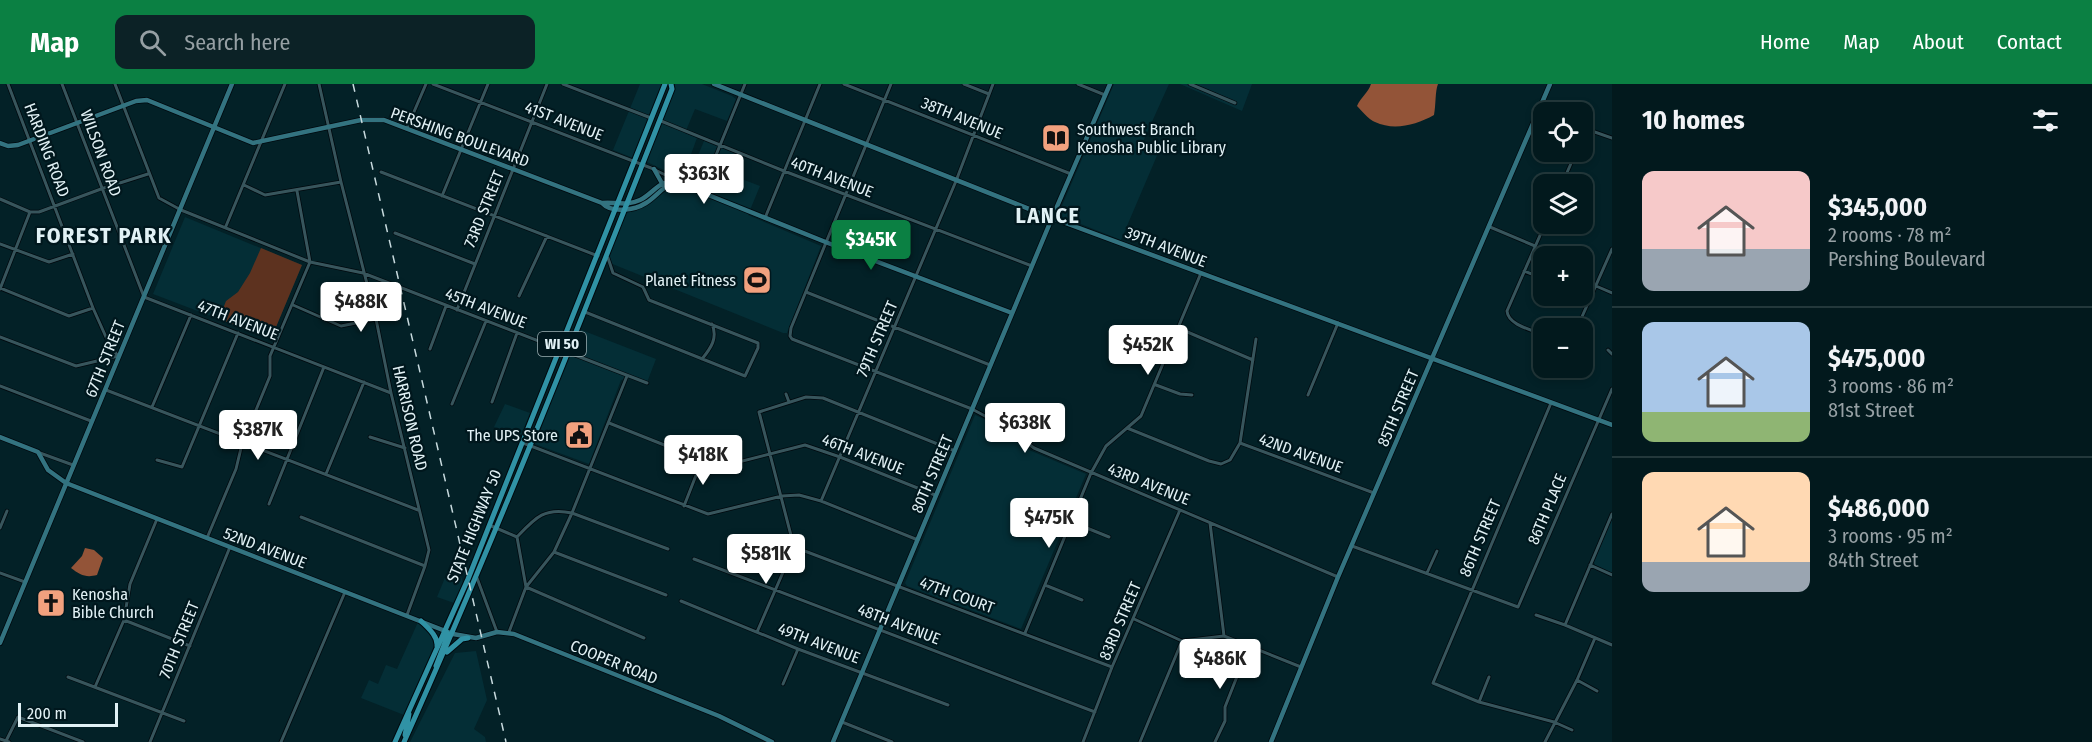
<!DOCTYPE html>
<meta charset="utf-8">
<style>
body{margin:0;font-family:"Fira Sans Condensed",sans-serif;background:#0c2226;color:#f1f3f6;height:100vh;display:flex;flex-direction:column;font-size:22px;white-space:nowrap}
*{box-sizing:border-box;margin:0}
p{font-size:20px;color:#96a0a4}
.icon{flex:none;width:33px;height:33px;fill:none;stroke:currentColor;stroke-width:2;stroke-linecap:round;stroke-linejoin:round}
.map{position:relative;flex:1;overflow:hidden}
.drawer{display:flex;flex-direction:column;background:#02191d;width:480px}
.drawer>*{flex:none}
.fabs{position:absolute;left:1533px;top:18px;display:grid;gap:12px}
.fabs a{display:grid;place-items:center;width:60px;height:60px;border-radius:12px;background:#02191d;box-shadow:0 3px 9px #0003,0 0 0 2px #23383b;font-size:30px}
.scale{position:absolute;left:18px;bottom:15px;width:100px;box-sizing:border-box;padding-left:6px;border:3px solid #e1f1f5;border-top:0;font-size:16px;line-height:21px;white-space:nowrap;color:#e1f1f5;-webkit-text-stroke:4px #00171d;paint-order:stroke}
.price{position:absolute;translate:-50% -51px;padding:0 14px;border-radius:6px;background:#fff;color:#222;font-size:20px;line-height:39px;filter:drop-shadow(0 2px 3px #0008)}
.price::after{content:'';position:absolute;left:50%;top:36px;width:18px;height:14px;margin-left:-9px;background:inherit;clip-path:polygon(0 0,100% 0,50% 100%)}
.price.active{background:#0b8043;color:#fff}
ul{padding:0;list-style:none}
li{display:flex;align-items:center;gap:18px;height:150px;padding:0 30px}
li+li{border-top:2px solid #23383b}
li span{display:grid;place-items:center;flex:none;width:168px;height:120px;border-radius:12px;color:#555}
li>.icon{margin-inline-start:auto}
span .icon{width:72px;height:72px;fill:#fffc;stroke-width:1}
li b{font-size:26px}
h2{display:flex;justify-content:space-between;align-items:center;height:72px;padding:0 30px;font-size:26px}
header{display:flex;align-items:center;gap:36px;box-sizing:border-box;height:84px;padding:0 30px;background:#0b8043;color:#fff}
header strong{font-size:28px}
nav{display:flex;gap:33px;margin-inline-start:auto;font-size:21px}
.search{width:420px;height:54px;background:#0c2226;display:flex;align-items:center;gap:15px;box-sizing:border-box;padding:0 21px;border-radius:12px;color:#96a0a4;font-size:22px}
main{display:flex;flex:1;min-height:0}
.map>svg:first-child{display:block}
.built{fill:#042e36}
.green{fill:#5d321f}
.water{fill:#935438}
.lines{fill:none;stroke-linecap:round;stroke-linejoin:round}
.street-casing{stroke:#00090e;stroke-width:4.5}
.secondary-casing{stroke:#00090e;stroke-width:6}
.primary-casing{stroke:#00090e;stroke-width:7}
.street{stroke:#37555c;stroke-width:3}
.secondary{stroke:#337380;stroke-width:4.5}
.primary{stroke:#3092a5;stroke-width:5}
.rail{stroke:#c8dade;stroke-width:1.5;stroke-dasharray:8 8;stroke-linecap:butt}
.labels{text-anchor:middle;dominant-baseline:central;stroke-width:4.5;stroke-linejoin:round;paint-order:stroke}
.shield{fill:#00171d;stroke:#9eb0b4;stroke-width:1.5}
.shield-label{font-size:15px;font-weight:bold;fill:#e1f1f5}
.street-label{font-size:16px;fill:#e1f1f5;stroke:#00171d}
.poi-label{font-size:16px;fill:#e1f1f5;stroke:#00171d;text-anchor:start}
.district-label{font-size:22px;font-weight:bold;letter-spacing:1.5px;fill:#e1f1f5;stroke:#00171d}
</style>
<header>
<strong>Map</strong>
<div class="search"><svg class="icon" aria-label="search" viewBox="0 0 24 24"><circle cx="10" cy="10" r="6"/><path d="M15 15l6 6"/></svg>Search here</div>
<nav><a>Home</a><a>Map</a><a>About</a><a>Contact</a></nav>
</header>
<main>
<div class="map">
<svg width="1612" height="658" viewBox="0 0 1612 658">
<rect width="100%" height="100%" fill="#032127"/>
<path class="built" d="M 640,0 L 663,0 L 633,74 L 613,66 Z
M 675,0 L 702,0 L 732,12 L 736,15 L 727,37 L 695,25 L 685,49 L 697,54 L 690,73 L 696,76 L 704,57 L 734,69 L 726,89 L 760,102 L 748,131 L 821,162 L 787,249 L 783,249 L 605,177 L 627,126 L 637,124 L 670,104 L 679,104 L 690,107 L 693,100 L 645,77 Z
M 1114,0 L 1169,0 L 1142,60 L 1159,67 L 1121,156 L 1058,131 Z
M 1180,0 L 1252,0 L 1242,27 Z
M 185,133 L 302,181 L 271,255 L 153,210 Z
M 579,245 L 656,275 L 646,301 L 630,294 L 621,296 L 589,380 L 535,360 Z
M 505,320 L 530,329 L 520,354 L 494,343 Z
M 975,331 L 1001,342 L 1029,366 L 1086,390 L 1021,545 L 907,502 L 905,499 Z
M 1612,434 L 1612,489 L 1595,481 L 1594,478 Z
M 454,472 L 463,498 L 454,519 L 437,513 Z
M 418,538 L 434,545 L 439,552 L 404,631 L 361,614 L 369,596 L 378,600 L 386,581 L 397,585 Z
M 476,567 L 487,616 L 474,645 L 485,653 L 486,658 L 410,658 L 455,569 Z"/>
<path class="green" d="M 261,164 L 302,181 L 271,255 L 219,235 L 226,217 L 238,208 L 250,189 Z"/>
<path class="water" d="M 1371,0 L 1438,0 C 1435,7 1436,21 1434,31 C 1416,41 1394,47 1375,38 C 1368,35 1362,27 1357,22 C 1361,13 1368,9 1371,0 Z
M 85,464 L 94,466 L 103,474 L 97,491 C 86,494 80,491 71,484 L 82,472 Z"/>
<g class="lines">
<g class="street-casing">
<path id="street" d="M 62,0 L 144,213 L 391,309
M 115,0 L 159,114 L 181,126 L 310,178 L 363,189 L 647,299
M 319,0 L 341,98 L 376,235 L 391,309 L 429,466 L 425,482 L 407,531
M 433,0 L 651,84 L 684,100
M 563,0 L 651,34
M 844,0 L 1071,90
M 891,0 L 791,244 L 790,252 L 792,255 L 972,325 L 1009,345 L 1034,364 L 1338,493
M 964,0 L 989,10
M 1078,0 L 1105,11
M 1190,0 L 1235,19
M 661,37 L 784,87 L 1032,182
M 407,44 L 426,0
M 1582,53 L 1585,48 L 1589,46 L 1612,54
M 381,88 L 598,172
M 1566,90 L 1588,100
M 1562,100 L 1576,68
M 244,101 L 265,111 L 341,98
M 701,108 L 745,0
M 442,112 L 488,0
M 0,115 L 30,128 L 39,128 L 101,105 L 148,90
M 765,134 L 820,0
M 1548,140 L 1567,148
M 226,142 L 285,0
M 1490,143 L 1535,162
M 395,149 L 475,180
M 0,160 L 49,178 L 73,170
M 1524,187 L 1544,195
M 1596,202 L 1612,209
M 0,204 L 69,232 L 93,224
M 0,205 L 30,128
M 806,208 L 990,281
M 519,212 L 547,152
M 293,221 L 341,242 L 376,235
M 457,226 L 547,0
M 585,228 L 745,292 L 758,264 L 758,259 L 649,216 L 643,203 L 613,189 L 608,174
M 1178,244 L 1253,276
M 1577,244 L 1612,165
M 1544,251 C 1532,246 1508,241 1507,227 L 1545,140
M 0,253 L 76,282 L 118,272 L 110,262 L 93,224 L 8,0
M 430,265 L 446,222
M 1608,266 L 1612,270
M 702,275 C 711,264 718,254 712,240
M 1156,301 L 1180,310 L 1192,311
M 0,302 L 91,337
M 106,306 L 418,426
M 786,310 L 789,318
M 1308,311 L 1338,239
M 492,318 L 517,249
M 1551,319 L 1433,599 L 1479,618 L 1554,638 L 1572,646
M 452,320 L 486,237
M 152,323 L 191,231
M 609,339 L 702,376 L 723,382 L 805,361 L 840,373 L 935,411
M 1127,344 L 1209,377 L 1221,380 L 1230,376 L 1240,359 L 1256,255
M 370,353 L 405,364
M 523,359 L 708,430 L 782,412 L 799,411 L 821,417 L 918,456
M 1240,359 L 1374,409
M 40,369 L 73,381
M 157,376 L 182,383 L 238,249
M 326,390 L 364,298
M 821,417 L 956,97 L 993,0
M 269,420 L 324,283
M 684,422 L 702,376
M 301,433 L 425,482
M 1072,438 L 1109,453
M 1210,439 L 1224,552
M 489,441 L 517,453
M 0,444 L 7,427
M 207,454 L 236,385 L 242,360 L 270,292 L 270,272 L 310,178 L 297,107
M 1352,462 L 1518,523 L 1612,305
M 794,463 L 759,328 L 806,313 L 823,314 L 955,367
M 794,463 L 1112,583
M 554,468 L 666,511
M 694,475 L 1095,628
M 1590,481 L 1612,491
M 0,489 L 25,498
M 734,489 L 744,466
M 1427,489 L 1437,467
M 477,494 L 497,548
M 1045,501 L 1082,516
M 681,517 L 798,565 L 948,621
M 1536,531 L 1565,541 L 1612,561
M 1134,535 L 1182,557 L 1224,552 L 1301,583
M 124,536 L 190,562
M 1565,541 L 1612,430
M 509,548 L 526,503 L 554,468 L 572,429 L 627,292
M 757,548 L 794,463
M 1025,549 L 1091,389 L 1106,362 L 1141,332 L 1201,189
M 644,554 L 526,503 L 517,453 C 535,434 544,423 572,429 L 668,465
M 68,593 L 184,637
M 1577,596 L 1597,607
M 783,600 L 798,565
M 95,603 L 124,536 L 130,500 L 157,435
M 1479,618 L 1489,593
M 842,638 L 892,658
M 0,655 L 9,658
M 6,657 L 18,633 L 83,658
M 150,658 L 230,463
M 281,658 L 345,508
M 1083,658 L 1112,583 L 1180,426
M 1140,658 L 1182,557
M 1215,658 L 1225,637 L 1225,623 L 1249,562
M 1545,658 L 1577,596 L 1595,554"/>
</g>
<g class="secondary-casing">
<path id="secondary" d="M 714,0 L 1052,134 L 1612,341
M 0,59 L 8,62 L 18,61 L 136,17 L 147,16 L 253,59 L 361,36 L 384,36 L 602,119 C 612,130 635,126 646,119 C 656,113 662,103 673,99
M 654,85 L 663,101
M 602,119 C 614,117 625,123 640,116 C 649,112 655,103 664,99 L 681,100 L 828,159 L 1012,229
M 0,353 L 38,368 L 48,386 L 66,399 L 453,550 L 476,554 L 497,548 L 514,550 L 719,632 L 772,658
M 0,559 L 232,0
M 833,658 L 1052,134 L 1110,0
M 1271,658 L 1338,493 L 1550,0"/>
</g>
<g class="primary-casing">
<path id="primary" d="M 421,537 C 428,544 438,552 437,562
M 447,568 L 462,555 L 468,554
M 436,582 L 448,551 L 446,547
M 405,651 L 409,630
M 395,658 L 468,495 L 665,0
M 404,658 C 500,443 586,224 672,5 L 671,0"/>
</g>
<use href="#street" class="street"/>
<use href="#secondary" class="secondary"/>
<use href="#primary" class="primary"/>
<path class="rail" d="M 353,0 L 506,658"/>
</g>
<defs>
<g id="library-square" transform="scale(1.5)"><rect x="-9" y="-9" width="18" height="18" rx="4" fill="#f2a17e" stroke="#00171d"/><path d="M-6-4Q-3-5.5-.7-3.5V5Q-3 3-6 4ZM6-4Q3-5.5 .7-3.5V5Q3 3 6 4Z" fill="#111"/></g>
<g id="stadium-square" transform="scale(1.5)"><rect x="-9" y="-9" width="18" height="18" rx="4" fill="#f2a17e" stroke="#00171d"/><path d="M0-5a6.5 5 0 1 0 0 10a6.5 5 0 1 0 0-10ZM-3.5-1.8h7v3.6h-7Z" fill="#111"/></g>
<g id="civic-square" transform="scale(1.5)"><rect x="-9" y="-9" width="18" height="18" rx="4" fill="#f2a17e" stroke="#00171d"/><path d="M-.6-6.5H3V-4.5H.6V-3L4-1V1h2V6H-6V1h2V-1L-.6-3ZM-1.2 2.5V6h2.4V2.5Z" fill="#111"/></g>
<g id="church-square" transform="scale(1.5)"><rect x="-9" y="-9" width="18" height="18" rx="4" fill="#f2a17e" stroke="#00171d"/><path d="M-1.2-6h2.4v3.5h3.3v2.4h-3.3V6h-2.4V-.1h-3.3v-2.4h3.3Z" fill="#111"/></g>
</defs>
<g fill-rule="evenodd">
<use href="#library-square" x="1056" y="54"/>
<use href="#stadium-square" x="757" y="196"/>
<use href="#civic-square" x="579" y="351"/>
<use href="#church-square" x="51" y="519"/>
</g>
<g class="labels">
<rect class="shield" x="538" y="248" width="48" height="24" rx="4.5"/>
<g class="shield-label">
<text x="562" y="260">WI 50</text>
</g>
<g class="street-label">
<text transform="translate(962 34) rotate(22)">38TH AVENUE</text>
<text transform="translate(564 37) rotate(21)">41ST AVENUE</text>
<text transform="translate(460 53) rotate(20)">PERSHING BOULEVARD</text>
<text transform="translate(47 66) rotate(69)">HARDING ROAD</text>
<text transform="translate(101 69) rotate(70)">WILSON ROAD</text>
<text transform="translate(832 93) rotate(21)">40TH AVENUE</text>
<text transform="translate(484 125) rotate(-68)">73RD STREET</text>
<text transform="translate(1166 163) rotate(21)">39TH AVENUE</text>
<text transform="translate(486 224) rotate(21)">45TH AVENUE</text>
<text transform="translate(238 236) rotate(21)">47TH AVENUE</text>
<text transform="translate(877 255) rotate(-67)">79TH STREET</text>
<text transform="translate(105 275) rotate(-68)">67TH STREET</text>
<text transform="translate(1398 324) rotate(-67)">85TH STREET</text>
<text transform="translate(410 334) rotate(77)">HARRISON ROAD</text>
<text transform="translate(1301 369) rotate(20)">42ND AVENUE</text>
<text transform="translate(863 370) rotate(21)">46TH AVENUE</text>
<text transform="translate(932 390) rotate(-67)">80TH STREET</text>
<text transform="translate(1149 400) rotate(22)">43RD AVENUE</text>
<text transform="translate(1547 425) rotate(-67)">86TH PLACE</text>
<text transform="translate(474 442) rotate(-68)">STATE HIGHWAY 50</text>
<text transform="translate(1480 454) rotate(-67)">86TH STREET</text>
<text transform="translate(265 464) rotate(21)">52ND AVENUE</text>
<text transform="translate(957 511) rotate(20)">47TH COURT</text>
<text transform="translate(1120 537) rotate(-67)">83RD STREET</text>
<text transform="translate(899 540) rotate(21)">48TH AVENUE</text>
<text transform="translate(179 556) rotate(-68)">70TH STREET</text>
<text transform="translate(819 559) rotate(21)">49TH AVENUE</text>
<text transform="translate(614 578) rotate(22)">COOPER ROAD</text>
</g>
<g class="poi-label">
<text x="1077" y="45">Southwest Branch<tspan x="1077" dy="18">Kenosha Public Library</tspan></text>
<text x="736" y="196" text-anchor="end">Planet Fitness</text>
<text x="558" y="351" text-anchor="end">The UPS Store</text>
<text x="72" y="510">Kenosha<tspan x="72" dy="18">Bible Church</tspan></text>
</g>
<g class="district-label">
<text x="1048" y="131">LANCE</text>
<text x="104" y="151">FOREST PARK</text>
</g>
</g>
</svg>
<div class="fabs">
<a><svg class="icon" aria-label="locate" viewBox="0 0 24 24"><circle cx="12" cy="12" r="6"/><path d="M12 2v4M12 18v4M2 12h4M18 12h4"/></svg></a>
<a><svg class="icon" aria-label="layers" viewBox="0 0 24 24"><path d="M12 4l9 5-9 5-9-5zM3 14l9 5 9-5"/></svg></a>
<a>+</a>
<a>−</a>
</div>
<div class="scale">200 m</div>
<b class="price" style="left:704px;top:121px">$363K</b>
<b class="price active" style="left:871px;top:187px">$345K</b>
<b class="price" style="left:361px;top:249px">$488K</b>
<b class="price" style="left:1148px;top:292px">$452K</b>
<b class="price" style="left:1025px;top:370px">$638K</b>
<b class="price" style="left:258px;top:377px">$387K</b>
<b class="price" style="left:703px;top:402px">$418K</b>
<b class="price" style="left:1049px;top:465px">$475K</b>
<b class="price" style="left:766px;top:501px">$581K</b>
<b class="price" style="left:1220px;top:606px">$486K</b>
</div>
<section class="drawer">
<h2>10 homes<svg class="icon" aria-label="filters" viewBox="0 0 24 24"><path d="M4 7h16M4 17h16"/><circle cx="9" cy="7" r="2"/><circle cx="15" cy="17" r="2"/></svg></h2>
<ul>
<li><span style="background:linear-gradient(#f6c9c9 65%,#9aa5b1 0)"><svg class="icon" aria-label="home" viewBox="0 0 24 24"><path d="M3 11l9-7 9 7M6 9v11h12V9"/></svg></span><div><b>$345,000</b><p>2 rooms · 78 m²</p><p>Pershing Boulevard</p></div></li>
<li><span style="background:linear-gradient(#a9c7e8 75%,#8fb573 0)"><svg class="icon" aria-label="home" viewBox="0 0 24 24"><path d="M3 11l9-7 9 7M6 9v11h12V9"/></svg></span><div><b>$475,000</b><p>3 rooms · 86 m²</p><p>81st Street</p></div></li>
<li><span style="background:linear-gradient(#ffd9b3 75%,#9aa5b1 0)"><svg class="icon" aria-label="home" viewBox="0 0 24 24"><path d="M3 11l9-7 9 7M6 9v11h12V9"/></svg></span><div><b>$486,000</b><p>3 rooms · 95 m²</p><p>84th Street</p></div></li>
</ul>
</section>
</main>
